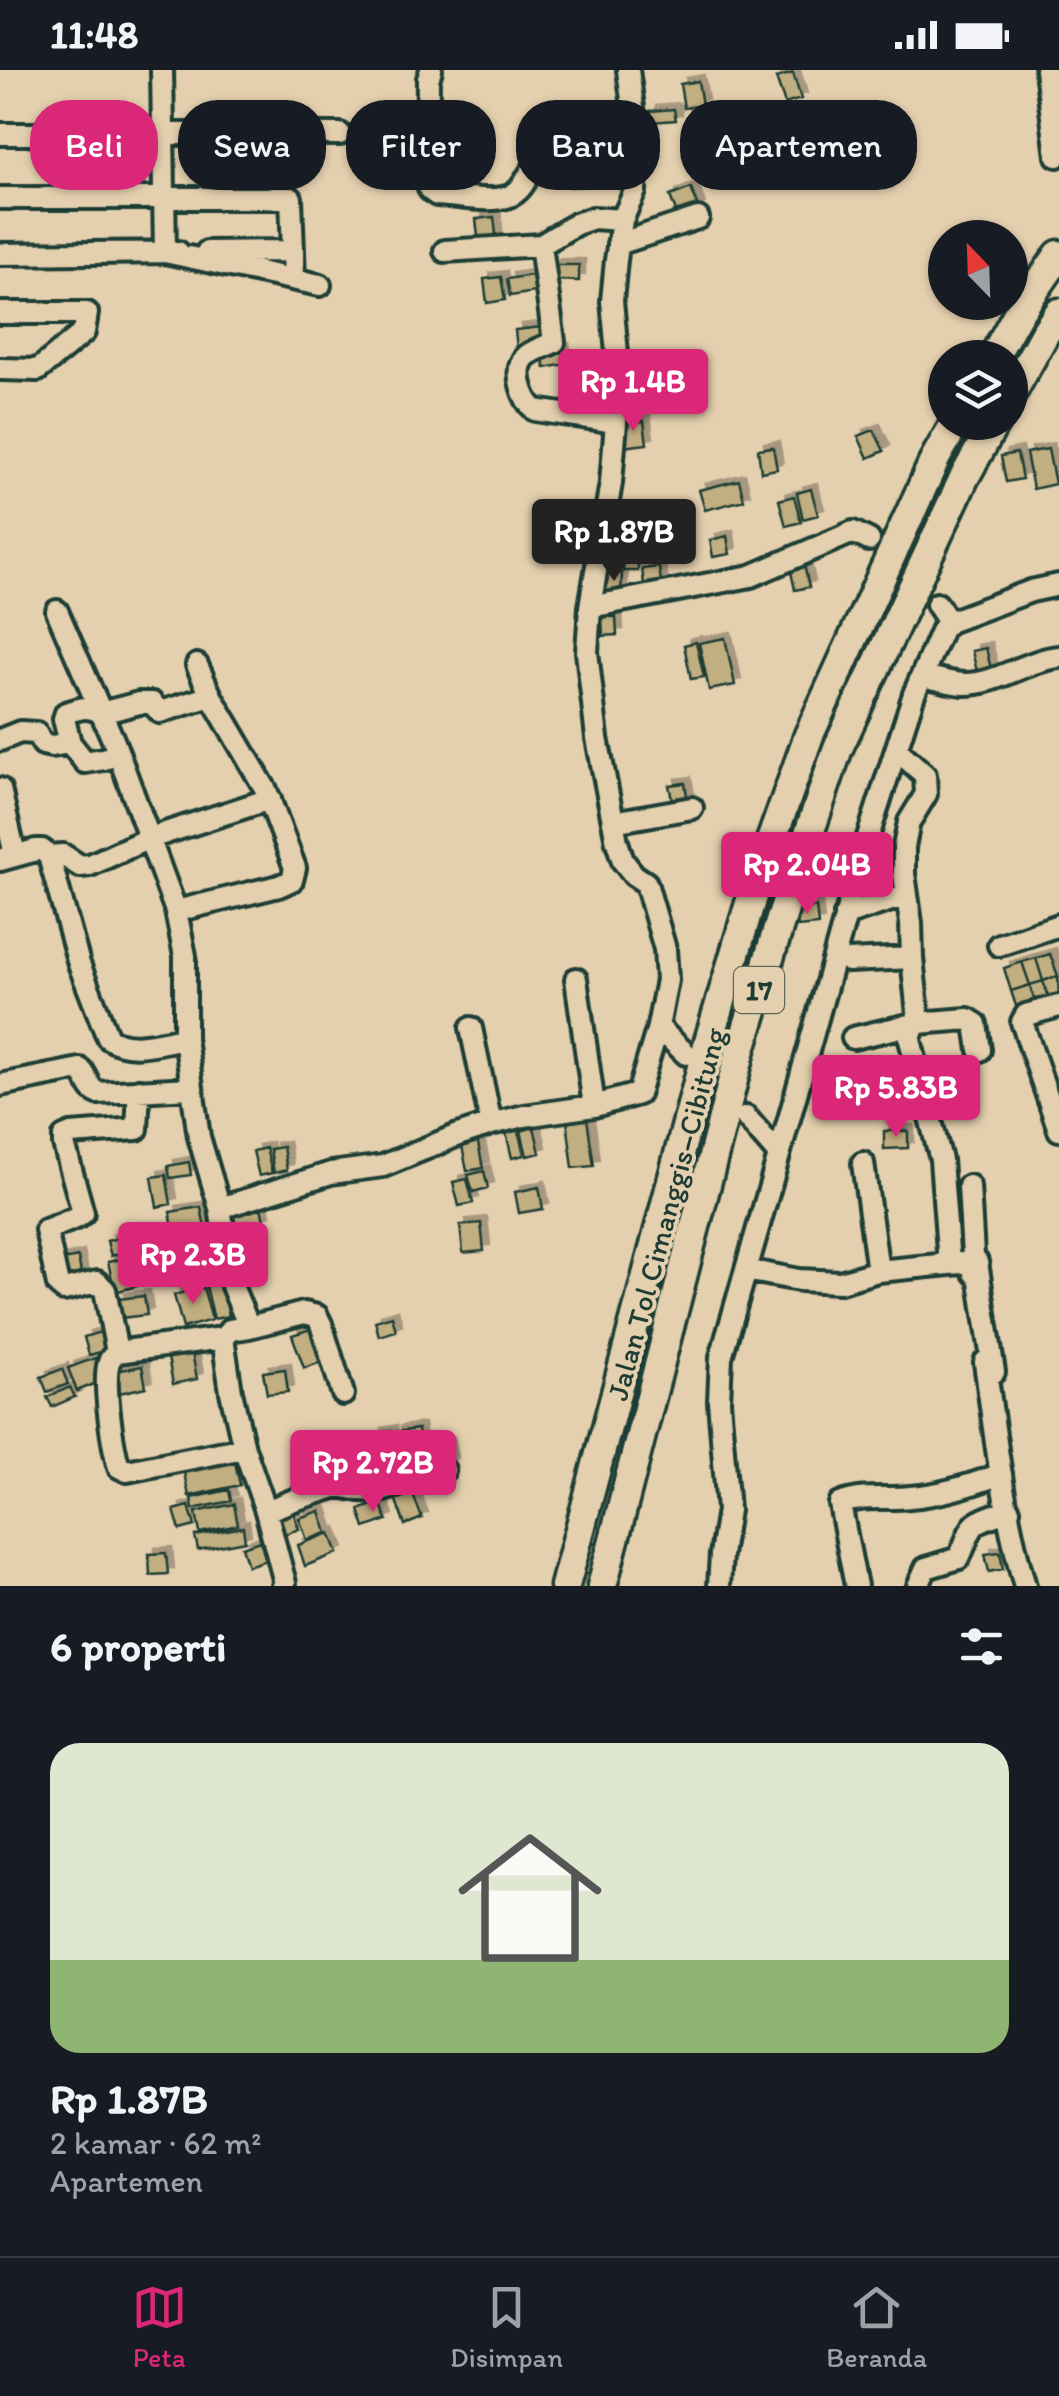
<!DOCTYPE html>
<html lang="id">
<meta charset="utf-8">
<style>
body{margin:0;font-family:Itim,sans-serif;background:#20242c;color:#f1f3f6;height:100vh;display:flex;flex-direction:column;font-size:38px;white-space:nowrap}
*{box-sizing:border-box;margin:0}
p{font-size:32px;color:#9ea1a6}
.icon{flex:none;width:55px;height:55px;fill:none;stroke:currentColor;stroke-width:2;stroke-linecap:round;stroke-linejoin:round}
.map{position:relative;height:1516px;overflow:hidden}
.drawer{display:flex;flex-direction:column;background:#171b24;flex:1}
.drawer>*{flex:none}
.banner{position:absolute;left:30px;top:30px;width:1000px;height:90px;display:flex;gap:20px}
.needle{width:65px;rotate:337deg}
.fabs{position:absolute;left:928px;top:150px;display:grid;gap:20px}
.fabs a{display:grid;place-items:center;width:100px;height:100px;border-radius:50%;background:#171b24;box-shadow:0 2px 8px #0004;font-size:50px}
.price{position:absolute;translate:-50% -85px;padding:0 22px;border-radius:10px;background:#db2777;color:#fff;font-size:32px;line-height:65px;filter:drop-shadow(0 2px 5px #0008)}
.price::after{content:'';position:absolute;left:50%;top:60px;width:30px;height:22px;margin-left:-15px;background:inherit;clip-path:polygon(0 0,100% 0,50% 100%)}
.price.current{background:#222;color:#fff}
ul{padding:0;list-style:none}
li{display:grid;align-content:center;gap:20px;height:530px;padding:0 50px}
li+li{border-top:2px solid #363941}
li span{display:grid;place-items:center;height:310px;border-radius:30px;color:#555}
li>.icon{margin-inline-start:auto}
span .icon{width:180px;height:180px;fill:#fffc;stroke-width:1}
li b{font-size:42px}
h2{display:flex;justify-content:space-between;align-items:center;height:120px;padding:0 50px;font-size:42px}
.chip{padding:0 35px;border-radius:40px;background:#171b24;box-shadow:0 2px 8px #0004;font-size:35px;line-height:90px}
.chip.current{background:#db2777;color:#fff}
.status{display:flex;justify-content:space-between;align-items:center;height:70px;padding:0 50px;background:#171b24;direction:ltr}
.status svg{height:28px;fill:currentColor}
.tabs{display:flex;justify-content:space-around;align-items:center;height:140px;border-top:2px solid #363941;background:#171b24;font-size:28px;color:#9ea1a6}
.tabs a{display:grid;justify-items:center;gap:5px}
.tabs .current{color:#db2777}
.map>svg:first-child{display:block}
.building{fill:#c2af81;stroke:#1f3d34;stroke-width:2.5;filter:url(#shadow)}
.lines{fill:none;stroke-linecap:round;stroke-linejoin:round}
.minor-casing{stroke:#1f3d34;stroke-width:28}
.highway-casing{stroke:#1f3d34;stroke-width:35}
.minor{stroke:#e4d0ae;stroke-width:20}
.highway{stroke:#e4d0ae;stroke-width:28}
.labels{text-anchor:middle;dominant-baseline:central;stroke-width:8;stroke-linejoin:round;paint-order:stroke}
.shield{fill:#e4d0ae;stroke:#5a6959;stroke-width:2.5}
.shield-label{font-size:28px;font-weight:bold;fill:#1f3d34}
.street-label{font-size:30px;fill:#1f3d34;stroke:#e4d0ae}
</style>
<div class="status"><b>11:48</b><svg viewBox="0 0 49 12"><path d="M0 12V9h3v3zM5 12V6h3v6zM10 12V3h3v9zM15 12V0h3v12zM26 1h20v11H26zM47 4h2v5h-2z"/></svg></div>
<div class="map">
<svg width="1059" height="1516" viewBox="0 0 1059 1516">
<defs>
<filter id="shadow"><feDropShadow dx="6" dy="-6" stdDeviation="0" flood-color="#0004"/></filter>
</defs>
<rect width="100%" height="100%" fill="#e4d0ae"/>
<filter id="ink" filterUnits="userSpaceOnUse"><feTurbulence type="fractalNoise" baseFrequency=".01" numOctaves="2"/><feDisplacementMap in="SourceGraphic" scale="20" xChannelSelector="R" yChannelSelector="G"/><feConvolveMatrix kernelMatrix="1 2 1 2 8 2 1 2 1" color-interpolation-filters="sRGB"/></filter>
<g filter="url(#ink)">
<path class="building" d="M 793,3 L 801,29 L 785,34 L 776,8 Z
M 698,11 L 702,35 L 684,38 L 680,14 Z
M 674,39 L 676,50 L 651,52 L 650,41 Z
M 395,43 L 413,43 L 413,60 L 394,60 Z
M 584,94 L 586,116 L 571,117 L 569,95 Z
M 691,118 L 699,139 L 678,147 L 670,126 Z
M 494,147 L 497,173 L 479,175 L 476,149 Z
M 553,195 L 579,195 L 579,211 L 552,210 Z
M 532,205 L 535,222 L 510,226 L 507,209 Z
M 501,207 L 505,230 L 487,233 L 484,209 Z
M 542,257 L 544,275 L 517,279 L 515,260 Z
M 563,279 L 566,294 L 545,298 L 542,283 Z
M 644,351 L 647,374 L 622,377 L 620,354 Z
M 874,360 L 884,381 L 868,388 L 858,366 Z
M 773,377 L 777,399 L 761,402 L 758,379 Z
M 1048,379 L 1055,414 L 1033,419 L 1026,383 Z
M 1017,383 L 1022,409 L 1006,412 L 1001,386 Z
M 739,410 L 744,430 L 705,440 L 699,420 Z
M 811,419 L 818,445 L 803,449 L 797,423 Z
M 794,426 L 801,452 L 786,456 L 779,430 Z
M 727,466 L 730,484 L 713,487 L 710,470 Z
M 624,478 L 638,478 L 638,501 L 623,501 Z
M 804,494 L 809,517 L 795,520 L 790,497 Z
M 659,497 L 662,519 L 645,521 L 642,499 Z
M 606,502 L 622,503 L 621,525 L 605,524 Z
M 602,547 L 616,547 L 617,565 L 603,566 Z
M 725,568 L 735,615 L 709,620 L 699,573 Z
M 696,572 L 704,607 L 691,609 L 684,575 Z
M 986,578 L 992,603 L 978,606 L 972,581 Z
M 685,713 L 688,732 L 673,734 L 669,715 Z
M 816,837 L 818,855 L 798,857 L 796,839 Z
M 1050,884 L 1058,906 L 1043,911 L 1036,888 Z
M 1036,888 L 1043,911 L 1030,915 L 1022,892 Z
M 1022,892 L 1030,915 L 1011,921 L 1004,898 Z
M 1058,906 L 1059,932 L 1051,934 L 1043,911 Z
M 1043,911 L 1051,934 L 1037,939 L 1030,915 Z
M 1030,915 L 1037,939 L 1019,945 L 1011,921 Z
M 587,1048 L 594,1096 L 573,1098 L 567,1051 Z
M 534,1057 L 540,1083 L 527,1086 L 521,1061 Z
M 518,1060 L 524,1085 L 512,1088 L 506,1063 Z
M 884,1061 L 908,1061 L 908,1078 L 884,1079 Z
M 477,1068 L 483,1098 L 467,1101 L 461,1071 Z
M 283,1077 L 287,1100 L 274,1103 L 270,1079 Z
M 266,1078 L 272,1103 L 259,1106 L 253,1081 Z
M 189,1092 L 191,1105 L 170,1108 L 168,1096 Z
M 484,1101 L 488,1118 L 473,1122 L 468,1105 Z
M 166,1105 L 171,1134 L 157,1137 L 152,1107 Z
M 467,1109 L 473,1133 L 459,1136 L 453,1112 Z
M 539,1117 L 543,1139 L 519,1143 L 515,1122 Z
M 201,1137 L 206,1164 L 175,1169 L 170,1142 Z
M 261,1137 L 264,1151 L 236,1158 L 233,1143 Z
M 481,1153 L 484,1181 L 463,1183 L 460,1155 Z
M 259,1157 L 265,1185 L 243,1189 L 237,1162 Z
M 137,1163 L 141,1178 L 111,1186 L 107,1171 Z
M 78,1187 L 82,1208 L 62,1212 L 58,1191 Z
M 130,1187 L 137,1216 L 115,1222 L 108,1192 Z
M 146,1189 L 150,1209 L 138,1212 L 134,1192 Z
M 222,1212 L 229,1246 L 214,1249 L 206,1216 Z
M 203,1217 L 212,1250 L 183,1258 L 174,1225 Z
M 144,1226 L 147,1245 L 120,1248 L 118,1229 Z
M 392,1246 L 396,1261 L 379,1266 L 375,1251 Z
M 314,1258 L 325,1291 L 304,1298 L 292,1265 Z
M 107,1260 L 112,1279 L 89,1285 L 84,1267 Z
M 191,1277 L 197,1309 L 173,1314 L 167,1282 Z
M 95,1288 L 104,1310 L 77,1321 L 68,1298 Z
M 142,1296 L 146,1317 L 115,1324 L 111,1302 Z
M 62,1299 L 68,1314 L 47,1322 L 41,1307 Z
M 285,1299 L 288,1322 L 267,1324 L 263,1302 Z
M 70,1317 L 75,1327 L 52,1337 L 47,1327 Z
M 418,1359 L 420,1375 L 397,1377 L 395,1362 Z
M 391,1361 L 394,1379 L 379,1381 L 376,1364 Z
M 448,1373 L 452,1394 L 419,1400 L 415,1379 Z
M 373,1374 L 377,1395 L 358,1399 L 354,1378 Z
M 396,1381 L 401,1405 L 387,1408 L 382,1384 Z
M 233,1383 L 240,1415 L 189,1426 L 182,1394 Z
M 411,1419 L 422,1448 L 405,1455 L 394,1425 Z
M 229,1420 L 231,1431 L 193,1439 L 191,1428 Z
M 380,1432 L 387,1450 L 365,1458 L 359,1440 Z
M 234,1434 L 238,1455 L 200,1463 L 196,1442 Z
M 189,1436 L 195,1456 L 180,1460 L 174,1440 Z
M 320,1441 L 327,1463 L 307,1470 L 299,1448 Z
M 293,1442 L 299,1459 L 285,1464 L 279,1447 Z
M 243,1457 L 245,1471 L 198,1480 L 195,1466 Z
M 330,1463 L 338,1483 L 305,1496 L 298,1475 Z
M 260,1471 L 266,1490 L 248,1496 L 242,1477 Z
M 1000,1482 L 1003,1499 L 989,1502 L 985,1484 Z
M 166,1483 L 168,1504 L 150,1505 L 149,1484 Z"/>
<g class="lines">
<g class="minor-casing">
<path id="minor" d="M 162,0 L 165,182 L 320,215
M 431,0 L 428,9 L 427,112 L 430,120 L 437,125 C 457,126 500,135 515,123 C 527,115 526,101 541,95 C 563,86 610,85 635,81
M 628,0 L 633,37 L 636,97 L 635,121 L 622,150 L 616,190 L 612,231 L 619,304 L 616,352 L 611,413 L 590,537 L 587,582 L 597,668 L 617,772 L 623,791 L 634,805 L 646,813 L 665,879 L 667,910 L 658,957 L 686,984
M 1046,0 L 1057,86
M 0,64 L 340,64
M 0,128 L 291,128 L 294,209
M 618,174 L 698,148
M 541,175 L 554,272 C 545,277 532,280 525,287 C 513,301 523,330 535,340 L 616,352
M 445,181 L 541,175 L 576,154 L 593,148 L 622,150
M 207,182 L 293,181
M 0,184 L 178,182
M 0,243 L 87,243 L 84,262 L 38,300 L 0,299
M 937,534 L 949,552
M 590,537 L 751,506 L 853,462 L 869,470
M 57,541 L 114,672 L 176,841 L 185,886 L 185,968 L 199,1067 L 220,1138 L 232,1216 L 249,1257 L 230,1260 L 223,1268 L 231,1322 L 244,1378 L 266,1441 L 285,1513 L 283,1516
M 922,606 C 935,608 949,613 963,614 C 997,615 1026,590 1059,587
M 0,670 L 20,662 L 36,663 L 43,674 L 52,676 L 70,673 L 64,649 L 66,643 C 80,638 89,635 101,643 L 139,633 L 152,633 L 160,642 L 211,626
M 70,673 L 85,692 L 104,689 L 118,684
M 896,679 L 925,705 L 926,724 L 909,752 L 904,777 L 904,804 L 911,853 L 912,888 L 918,944 C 918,954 911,960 910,970 L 941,1090 L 949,1194 L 977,1192 L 994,1302
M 0,719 L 15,785
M 613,752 L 692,738
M 49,786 L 63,785 L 80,796 L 90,795 L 147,769 L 270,729
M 0,790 L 36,780 L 42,780 L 49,786 L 79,894 L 108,968 C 130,983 159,972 185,968
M 176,841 L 279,816 L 292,810 L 295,798 L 266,720 L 211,626 L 197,595
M 845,845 L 907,825
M 999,875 L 1059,855
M 849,891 L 912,888
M 576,909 L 594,1036
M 1059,936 L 1026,945 L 1022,952 L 1059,1060
M 471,958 L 491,1054
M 853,968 L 918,953 L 968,949 L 976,954 L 980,980
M 0,1015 L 80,999 C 88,1005 87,1019 98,1023 L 191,1018
M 139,1020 L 137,1059 L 71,1064 L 64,1067 L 64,1074 L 83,1143 L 78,1147 L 46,1160 L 58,1215 L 64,1220 L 97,1212 L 105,1220 L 117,1282 C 111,1288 110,1287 108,1296 C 104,1317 112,1376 119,1397 L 127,1401 L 244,1378
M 779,1085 L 866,773 L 914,624 L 942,559 L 949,552 L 1031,521 L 1059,515
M 863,1093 L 878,1201
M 969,1116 L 974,1203
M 220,1138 L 331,1103 L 383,1096 L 458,1065 L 491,1054 L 524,1046 L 594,1036 L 638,1024 L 658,957
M 746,1200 L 799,1210 L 840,1212 L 878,1201 L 949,1194
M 249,1257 L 304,1243 L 317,1246 L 321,1254 L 343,1324
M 117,1282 L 223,1268
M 985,1292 C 995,1365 1004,1445 1025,1516
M 266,1441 L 294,1430 L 338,1416 L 360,1420 L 381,1421 L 400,1415 L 417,1405 L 444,1400
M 719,1516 L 721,1485 L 728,1440 L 719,1331 L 721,1287 L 779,1085 L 746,1047
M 856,1516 L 840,1434 C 866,1424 884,1430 910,1427 C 941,1425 972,1415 1001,1404
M 918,1516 L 926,1498 L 959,1488 C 976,1449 967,1455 1009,1440"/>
</g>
<g class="highway-casing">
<path id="highway" d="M 993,288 L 1017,245 L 1059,185
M 1010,326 L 1045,263 L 1059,243
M 565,1516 L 709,971 L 756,813 L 809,665 L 936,387 L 956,352
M 602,1516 L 741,979 L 790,820 L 838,678 L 964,408 L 995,352"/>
</g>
<use href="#minor" class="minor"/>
<use href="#highway" class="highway"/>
</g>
</g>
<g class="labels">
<rect class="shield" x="734" y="897" width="50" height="46" rx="8"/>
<g class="shield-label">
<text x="759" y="920">17</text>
</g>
<g class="street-label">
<text transform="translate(666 1144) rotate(-75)">Jalan Tol Cimanggis–Cibitung</text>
</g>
</g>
</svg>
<div class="fabs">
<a><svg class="needle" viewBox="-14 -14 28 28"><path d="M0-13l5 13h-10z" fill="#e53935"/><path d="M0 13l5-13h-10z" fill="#9ea1a6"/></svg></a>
<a><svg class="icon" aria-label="layers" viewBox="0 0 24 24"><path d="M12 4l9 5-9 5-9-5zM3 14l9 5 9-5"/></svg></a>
</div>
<b class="price" style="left:633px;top:364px">Rp 1.4B</b>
<b class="price current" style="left:614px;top:514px">Rp 1.87B</b>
<b class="price" style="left:807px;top:847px">Rp 2.04B</b>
<b class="price" style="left:896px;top:1070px">Rp 5.83B</b>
<b class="price" style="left:193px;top:1237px">Rp 2.3B</b>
<b class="price" style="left:373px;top:1445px">Rp 2.72B</b>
<div class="banner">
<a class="chip current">Beli</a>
<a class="chip">Sewa</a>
<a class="chip">Filter</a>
<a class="chip">Baru</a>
<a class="chip">Apartemen</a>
</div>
</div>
<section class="drawer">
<h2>6 properti<svg class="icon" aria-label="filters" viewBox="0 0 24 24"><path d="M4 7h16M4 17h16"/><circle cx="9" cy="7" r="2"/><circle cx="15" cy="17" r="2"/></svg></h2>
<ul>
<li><span style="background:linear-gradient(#dfe7d0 70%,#8fb573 0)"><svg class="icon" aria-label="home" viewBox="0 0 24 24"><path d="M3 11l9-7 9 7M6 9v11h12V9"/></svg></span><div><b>Rp 1.87B</b><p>2 kamar · 62 m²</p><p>Apartemen</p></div></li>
</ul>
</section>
<nav class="tabs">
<a class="current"><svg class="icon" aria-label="map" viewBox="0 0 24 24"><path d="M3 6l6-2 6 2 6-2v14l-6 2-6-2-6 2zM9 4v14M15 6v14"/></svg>Peta</a>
<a><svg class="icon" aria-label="saved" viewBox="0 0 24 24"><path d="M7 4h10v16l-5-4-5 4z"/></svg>Disimpan</a>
<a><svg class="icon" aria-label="home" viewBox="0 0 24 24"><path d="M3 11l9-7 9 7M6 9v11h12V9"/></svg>Beranda</a>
</nav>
